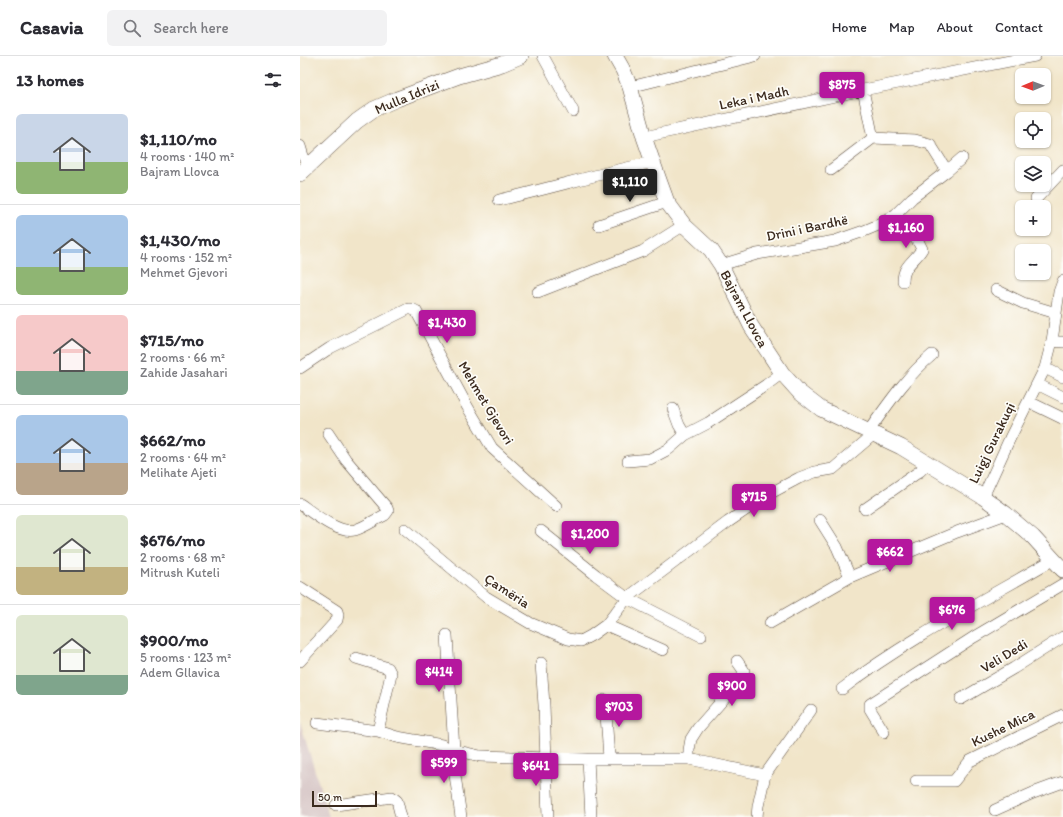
<!DOCTYPE html>
<meta charset="utf-8">
<style>
body{margin:0;font-family:Itim,sans-serif;background:#f2f2f3;color:#2b2b33;height:100vh;display:flex;flex-direction:column;font-size:15px;white-space:nowrap}
*{box-sizing:border-box;margin:0}
p{font-size:13px;color:#7c7c81}
.icon{flex:none;width:22px;height:22px;fill:none;stroke:currentColor;stroke-width:2;stroke-linecap:round;stroke-linejoin:round}
.map{position:relative;flex:1;overflow:hidden}
.side{display:flex;flex-direction:column;background:#fff;width:300px}
.side>*{flex:none}
.needle{width:26px;rotate:269deg}
.buttons{position:absolute;left:715px;top:12px;display:grid;gap:8px}
.buttons a{display:grid;place-items:center;width:36px;height:36px;border-radius:6px;background:#fff;box-shadow:0 1px 3px #0004;font-size:20px}
.scale{position:absolute;left:12px;bottom:10px;width:65px;box-sizing:border-box;padding-left:4px;border:2px solid #3b2a1e;border-top:0;font-size:11px;line-height:14px;white-space:nowrap;color:#3b2a1e;-webkit-text-stroke:3px #fdfcf7;paint-order:stroke}
.price{position:absolute;translate:-50% -34px;padding:0 9px;border-radius:4px;background:#b5179e;color:#fff;font-size:13px;line-height:26px;filter:drop-shadow(0 1px 2px #0008)}
.price::after{content:'';position:absolute;left:50%;top:24px;width:12px;height:9px;margin-left:-6px;background:inherit;clip-path:polygon(0 0,100% 0,50% 100%)}
.price.active{background:#222;color:#fff}
ul{padding:0;list-style:none}
li{display:flex;align-items:center;gap:12px;height:100px;padding:0 16px}
li+li{border-top:1px solid #e1e1e2}
li span{display:grid;place-items:center;flex:none;width:112px;height:80px;border-radius:6px;color:#555}
li>.icon{margin-inline-start:auto}
span .icon{width:48px;height:48px;fill:#fffc;stroke-width:1}
li b{font-size:17px}
h2{display:flex;justify-content:space-between;align-items:center;height:48px;padding:0 16px;font-size:17px}
header{display:flex;align-items:center;gap:24px;box-sizing:border-box;height:56px;padding:0 20px;background:#fff;border-bottom:1px solid #e1e1e2}
header strong{font-size:19px}
nav{display:flex;gap:22px;margin-inline-start:auto;font-size:14px}
.search{width:280px;height:36px;background:#f2f2f3;display:flex;align-items:center;gap:10px;box-sizing:border-box;padding:0 14px;border-radius:6px;color:#7c7c81;font-size:15px}
main{display:flex;flex:1;min-height:0}
.map>svg:first-child{display:block}
.industrial{fill:#d2bfc0}
.lines{fill:none;stroke-linecap:round;stroke-linejoin:round}
.street-casing{stroke:#564638;stroke-width:12}
.secondary-casing{stroke:#564638;stroke-width:16}
.street{stroke:#fff;stroke-width:11}
.secondary{stroke:#fff;stroke-width:15}
.labels{text-anchor:middle;dominant-baseline:central;stroke-width:3.5;stroke-linejoin:round;paint-order:stroke}
.street-label{font-size:14px;fill:#3b2a1e;stroke:#fdfcf7}
</style>
<header>
<strong>Casavia</strong>
<div class="search"><svg class="icon" aria-label="search" viewBox="0 0 24 24"><circle cx="10" cy="10" r="6"/><path d="M15 15l6 6"/></svg>Search here</div>
<nav><a>Home</a><a>Map</a><a>About</a><a>Contact</a></nav>
</header>
<main>
<section class="side">
<h2>13 homes<svg class="icon" aria-label="filters" viewBox="0 0 24 24"><path d="M4 7h16M4 17h16"/><circle cx="9" cy="7" r="2"/><circle cx="15" cy="17" r="2"/></svg></h2>
<ul>
<li><span style="background:linear-gradient(#c9d6e8 60%,#8fb573 0)"><svg class="icon" aria-label="home" viewBox="0 0 24 24"><path d="M3 11l9-7 9 7M6 9v11h12V9"/></svg></span><div><b>$1,110/mo</b><p>4 rooms · 140 m²</p><p>Bajram Llovca</p></div></li>
<li><span style="background:linear-gradient(#a9c7e8 65%,#8fb573 0)"><svg class="icon" aria-label="home" viewBox="0 0 24 24"><path d="M3 11l9-7 9 7M6 9v11h12V9"/></svg></span><div><b>$1,430/mo</b><p>4 rooms · 152 m²</p><p>Mehmet Gjevori</p></div></li>
<li><span style="background:linear-gradient(#f6c9c9 70%,#7fa58c 0)"><svg class="icon" aria-label="home" viewBox="0 0 24 24"><path d="M3 11l9-7 9 7M6 9v11h12V9"/></svg></span><div><b>$715/mo</b><p>2 rooms · 66 m²</p><p>Zahide Jasahari</p></div></li>
<li><span style="background:linear-gradient(#a9c7e8 60%,#b9a48a 0)"><svg class="icon" aria-label="home" viewBox="0 0 24 24"><path d="M3 11l9-7 9 7M6 9v11h12V9"/></svg></span><div><b>$662/mo</b><p>2 rooms · 64 m²</p><p>Melihate Ajeti</p></div></li>
<li><span style="background:linear-gradient(#dfe7d0 65%,#c2b280 0)"><svg class="icon" aria-label="home" viewBox="0 0 24 24"><path d="M3 11l9-7 9 7M6 9v11h12V9"/></svg></span><div><b>$676/mo</b><p>2 rooms · 68 m²</p><p>Mitrush Kuteli</p></div></li>
<li><span style="background:linear-gradient(#dfe7d0 75%,#7fa58c 0)"><svg class="icon" aria-label="home" viewBox="0 0 24 24"><path d="M3 11l9-7 9 7M6 9v11h12V9"/></svg></span><div><b>$900/mo</b><p>5 rooms · 123 m²</p><p>Adem Gllavica</p></div></li>
</ul>
</section>
<div class="map">
<svg width="763" height="761" viewBox="0 0 763 761">
<rect width="100%" height="100%" fill="#fdfcf7"/>
<filter id="ink" filterUnits="userSpaceOnUse"><feTurbulence type="fractalNoise" baseFrequency=".025" numOctaves="2"/><feDisplacementMap in="SourceGraphic" scale="8" xChannelSelector="R" yChannelSelector="G"/><feConvolveMatrix kernelMatrix="1 2 1 2 8 2 1 2 1" color-interpolation-filters="sRGB"/></filter>
<filter id="wash" filterUnits="userSpaceOnUse"><feTurbulence type="fractalNoise" baseFrequency=".012" numOctaves="4" result="noise"/><feDisplacementMap in="SourceGraphic" scale="16" xChannelSelector="R" yChannelSelector="G"/><feGaussianBlur stdDeviation="0.9" result="paint"/><feColorMatrix in="noise" values="0 0 0 0 0 0 0 0 0 0 0 0 0 0 0 0 0 1.4 0 .05"/><feComposite in="paint" operator="in"/></filter>
<g filter="url(#wash)">
<rect width="100%" height="100%" fill="#f1e5c9"/>
<path class="industrial" d="M 0,666 L 29,761 L 0,761 Z"/>
</g>
<g filter="url(#ink)">
<g class="lines">
<g class="street-casing">
<path id="street" d="M 243,0 L 273,55
M 330,31 L 455,0
M 344,81 L 563,34 L 735,0
M 0,90 L 3,100 L 9,110
M 531,114 L 573,82 L 563,34
M 647,115 L 662,102
M 736,143 L 763,114
M 199,144 C 251,132 301,117 353,106
M 596,158 L 619,187 L 622,193 C 615,205 603,209 603,225
M 299,169 L 367,146
M 421,209 L 457,198 L 535,185 L 564,175 L 583,167 L 596,158 L 612,142 L 647,115 L 630,88 L 615,84 L 573,82
M 696,234 L 723,247 L 756,257
M 238,236 L 343,195 L 384,169
M 752,285 L 763,286
M 0,312 L 30,292 L 108,253 L 112,253 L 116,255 L 167,350 L 192,392 L 256,450
M 745,312 L 763,321
M 737,328 L 763,341
M 729,346 L 762,362
M 373,353 L 379,369 L 385,379
M 568,376 C 588,348 606,321 632,299
M 328,405 L 350,403 L 369,393 L 385,379 L 408,367 L 466,329 L 482,317
M 683,441 L 710,382 L 745,312 L 752,285 L 759,236 L 763,225
M 0,448 C 13,457 38,478 55,474 C 65,471 76,463 85,459 L 88,455 L 87,452 L 46,404 L 28,377
M 565,453 L 620,415 L 627,408
M 520,464 L 537,491 L 550,521
M 105,473 L 186,541 L 230,567 L 268,583 L 281,585 L 292,579 L 306,569 L 327,542 L 428,466 L 469,438 L 499,422 L 515,416 L 533,413 L 574,378
M 241,475 L 296,519 L 327,542 L 401,580
M 0,531 L 37,555 L 38,559 L 37,564 L 0,605
M 470,567 L 550,521 L 657,476 L 706,458
M 306,569 L 363,594
M 147,579 L 154,694 L 154,712 L 161,761
M 56,602 L 88,612 L 91,618 L 78,675
M 241,607 L 244,649 L 248,761
M 542,633 C 608,583 682,545 754,503
M 661,643 L 714,612 L 763,581
M 305,644 L 309,702
M 17,667 L 78,675 L 97,681 L 142,689 L 154,694 L 180,700 L 288,703 L 389,703 L 465,719
M 584,676 L 570,653 L 570,648 L 674,581 L 763,528
M 288,703 L 291,761
M 389,703 L 389,694 L 391,683 L 398,672 L 441,623 L 444,615 L 437,605
M 616,725 L 654,725 L 670,705 L 763,659
M 36,749 L 92,741 L 97,745 L 101,761
M 695,754 L 733,737 L 763,726
M 457,761 L 458,750 L 465,719 L 511,654"/>
</g>
<g class="secondary-casing">
<path id="secondary" d="M 315,0 L 323,14 L 330,31 L 344,81 L 359,124 L 367,146 L 384,169 L 411,194 L 421,209 L 451,270 L 482,317 L 499,336 L 521,353 L 601,391 L 683,441 L 706,458 L 733,481 L 763,514
M 0,118 L 57,65 L 74,53 L 97,43 L 159,20 L 202,8 L 221,0"/>
</g>
<use href="#street" class="street"/>
<use href="#secondary" class="secondary"/>
</g>
</g>
<g class="labels">
<g class="street-label">
<text transform="translate(107 41) rotate(-23)">Mulla Idrizi</text>
<text transform="translate(454 42) rotate(-12)">Leka i Madh</text>
<text transform="translate(507 172) rotate(-12)">Drini i Bardhë</text>
<text transform="translate(444 253) rotate(62)">Bajram Llovca</text>
<text transform="translate(186 347) rotate(59)">Mehmet Gjevori</text>
<text transform="translate(692 387) rotate(-64)">Luigj Gurakuqi</text>
<text transform="translate(207 535) rotate(33)">Çamëria</text>
<text transform="translate(704 600) rotate(-31)">Veli Dedi</text>
<text transform="translate(703 672) rotate(-26)">Kushe Mica</text>
</g>
</g>
</svg>
<div class="buttons">
<a><svg class="needle" viewBox="-14 -14 28 28"><path d="M0-13l5 13h-10z" fill="#e53935"/><path d="M0 13l5-13h-10z" fill="#7c7c81"/></svg></a>
<a><svg class="icon" aria-label="locate" viewBox="0 0 24 24"><circle cx="12" cy="12" r="6"/><path d="M12 2v4M12 18v4M2 12h4M18 12h4"/></svg></a>
<a><svg class="icon" aria-label="layers" viewBox="0 0 24 24"><path d="M12 4l9 5-9 5-9-5zM3 14l9 5 9-5"/></svg></a>
<a>+</a>
<a>−</a>
</div>
<div class="scale">50 m</div>
<b class="price" style="left:542px;top:50px">$875</b>
<b class="price active" style="left:330px;top:147px">$1,110</b>
<b class="price" style="left:606px;top:193px">$1,160</b>
<b class="price" style="left:147px;top:288px">$1,430</b>
<b class="price" style="left:454px;top:462px">$715</b>
<b class="price" style="left:290px;top:499px">$1,200</b>
<b class="price" style="left:590px;top:517px">$662</b>
<b class="price" style="left:652px;top:575px">$676</b>
<b class="price" style="left:139px;top:637px">$414</b>
<b class="price" style="left:432px;top:651px">$900</b>
<b class="price" style="left:319px;top:672px">$703</b>
<b class="price" style="left:144px;top:728px">$599</b>
<b class="price" style="left:236px;top:731px">$641</b>
</div>
</main>
